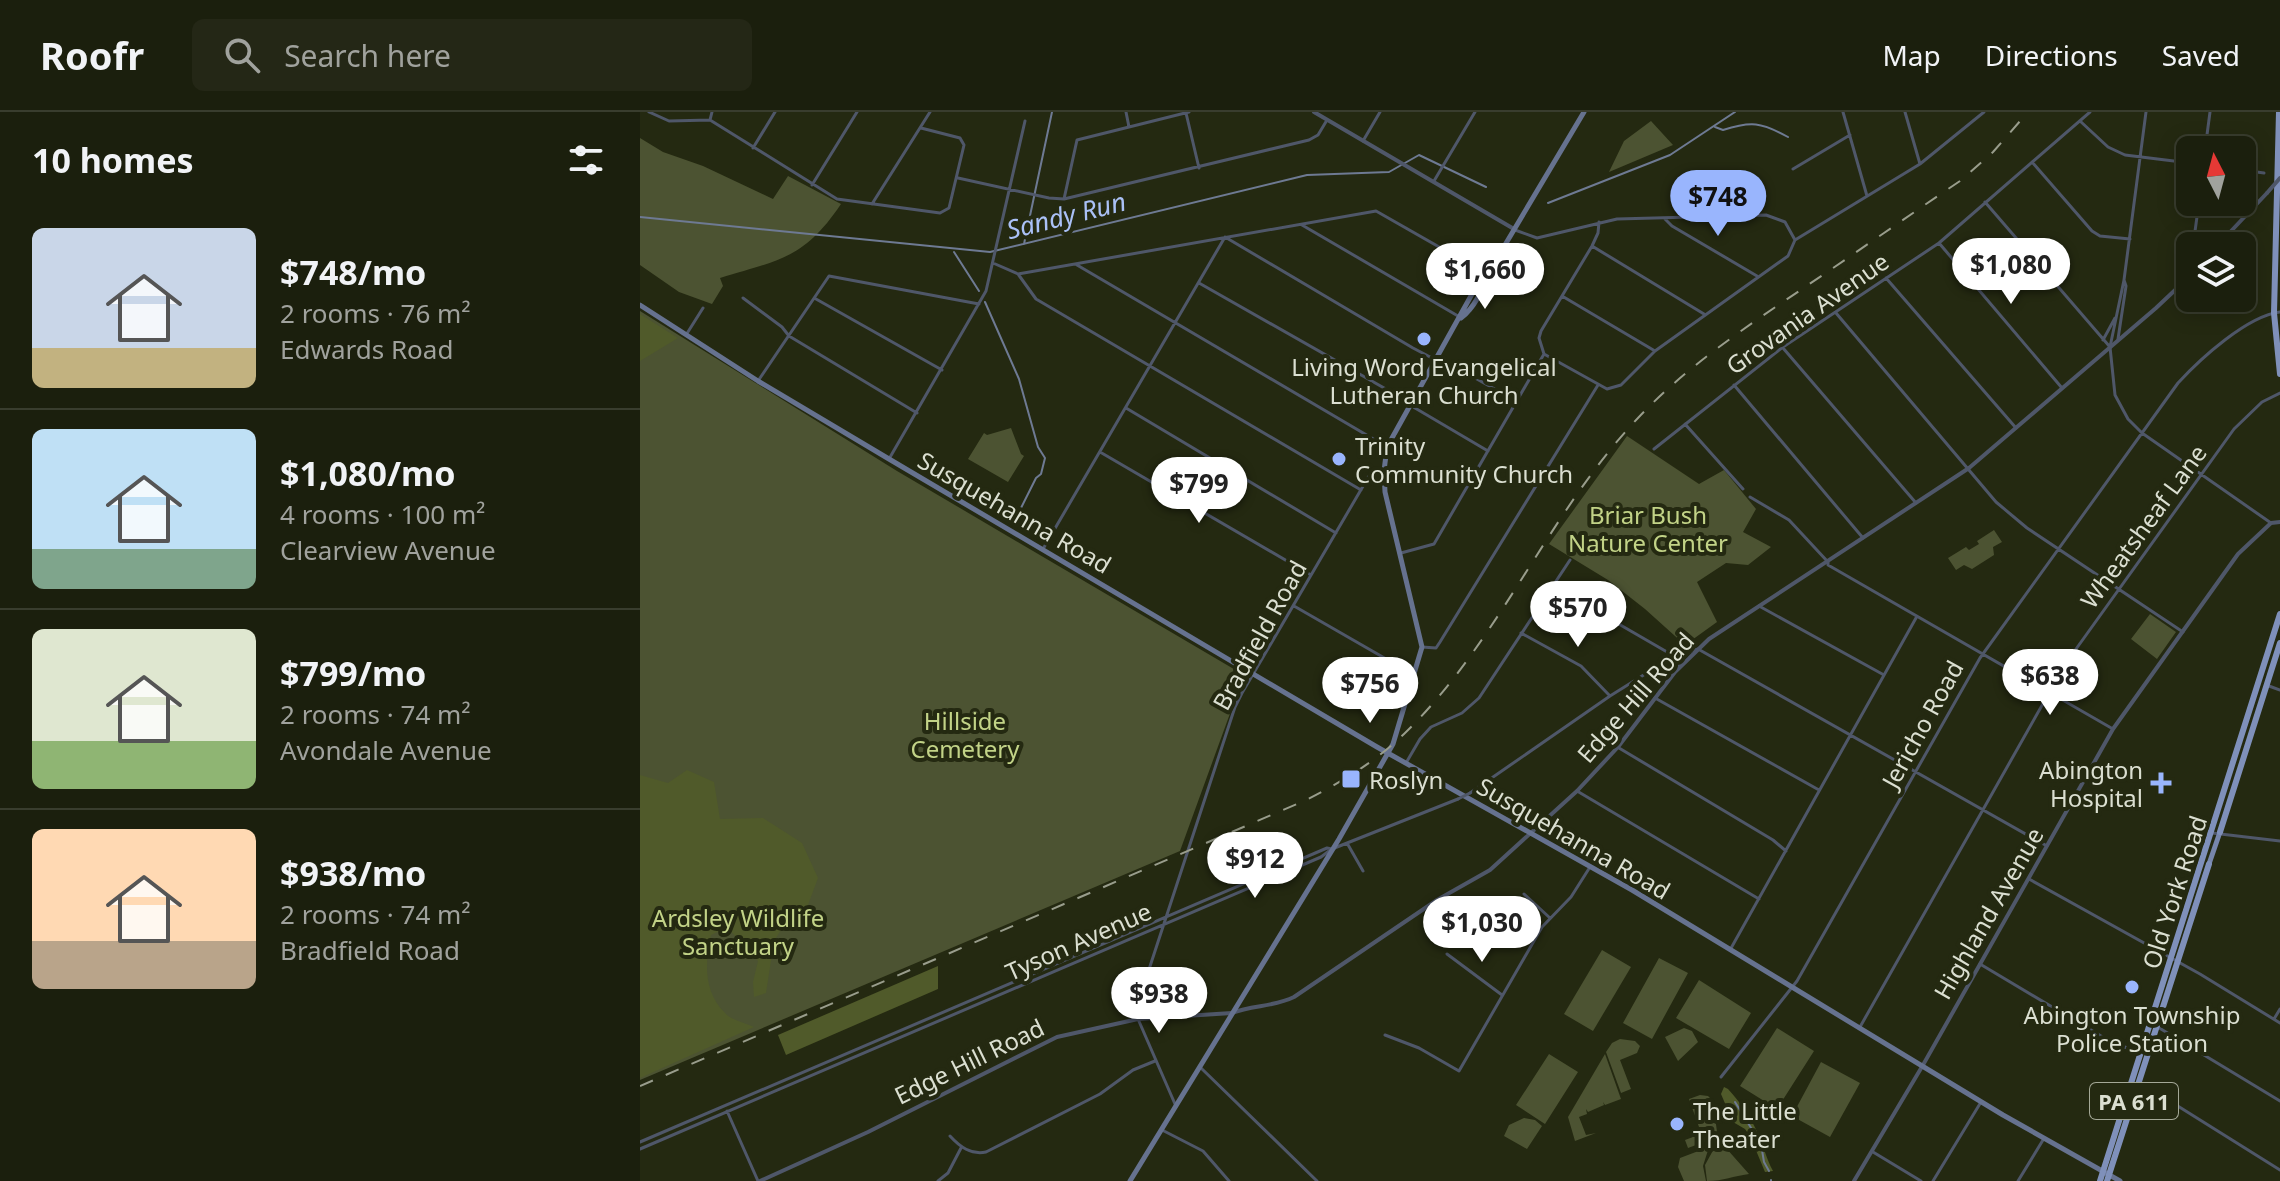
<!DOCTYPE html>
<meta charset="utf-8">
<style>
body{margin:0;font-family:"Noto Sans",sans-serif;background:#242716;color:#f1f3f6;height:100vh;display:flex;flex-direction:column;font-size:30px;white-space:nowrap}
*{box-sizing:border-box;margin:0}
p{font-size:26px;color:#a0a29d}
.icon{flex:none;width:44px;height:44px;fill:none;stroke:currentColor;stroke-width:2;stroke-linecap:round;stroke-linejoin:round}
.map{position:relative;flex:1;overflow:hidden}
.panel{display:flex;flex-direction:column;background:#1b1f0d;width:640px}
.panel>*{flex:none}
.needle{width:52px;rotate:354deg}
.controls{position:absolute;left:1536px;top:24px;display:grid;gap:16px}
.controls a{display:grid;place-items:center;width:80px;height:80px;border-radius:12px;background:#1b1f0d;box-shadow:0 4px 20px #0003,0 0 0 2px #393d2e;font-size:40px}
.price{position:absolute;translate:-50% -68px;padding:0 18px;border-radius:28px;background:#fff;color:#222;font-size:26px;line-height:52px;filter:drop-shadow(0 2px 4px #0008)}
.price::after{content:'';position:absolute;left:50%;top:48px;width:24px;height:18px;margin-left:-12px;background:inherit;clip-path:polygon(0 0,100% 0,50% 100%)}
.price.selected{background:#99b5fd;color:#111}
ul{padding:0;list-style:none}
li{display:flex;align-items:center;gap:24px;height:200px;padding:0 32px}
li+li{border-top:2px solid #393d2e}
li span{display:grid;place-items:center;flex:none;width:224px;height:160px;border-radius:12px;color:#555}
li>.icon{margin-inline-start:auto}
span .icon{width:96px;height:96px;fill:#fffc;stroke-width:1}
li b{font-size:34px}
h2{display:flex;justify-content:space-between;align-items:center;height:96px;padding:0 32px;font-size:34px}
header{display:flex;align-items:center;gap:48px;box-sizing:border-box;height:112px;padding:0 40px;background:#1b1f0d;border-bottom:2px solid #393d2e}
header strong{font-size:38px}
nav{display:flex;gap:44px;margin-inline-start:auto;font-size:28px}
.search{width:560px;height:72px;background:#242716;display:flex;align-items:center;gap:20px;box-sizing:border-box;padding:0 28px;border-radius:12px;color:#a0a29d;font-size:30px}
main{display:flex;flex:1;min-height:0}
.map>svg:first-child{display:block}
.green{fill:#4c5332}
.forest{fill:#505a2a}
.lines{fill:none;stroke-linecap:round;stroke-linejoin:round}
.stream{stroke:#6e7a93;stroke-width:2}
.minor{stroke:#4f5769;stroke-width:3}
.tertiary{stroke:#4f5769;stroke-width:4}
.secondary{stroke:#66728f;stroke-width:5}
.primary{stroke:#7786ac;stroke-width:5}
.trunk{stroke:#7f90ba;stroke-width:6}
.rail{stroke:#999d8c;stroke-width:2;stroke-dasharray:14 14;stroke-linecap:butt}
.minor-bridge{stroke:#4f5769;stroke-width:3}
.tertiary-bridge{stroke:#4f5769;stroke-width:4}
.poi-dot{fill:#99b5fd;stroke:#242911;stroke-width:3}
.labels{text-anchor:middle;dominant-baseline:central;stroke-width:8;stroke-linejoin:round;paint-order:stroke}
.shield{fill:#242911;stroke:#a4a897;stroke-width:2}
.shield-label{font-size:22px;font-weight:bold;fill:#dbdfd1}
.street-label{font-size:24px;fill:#dbdfd1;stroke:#242911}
.poi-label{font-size:24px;fill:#dbdfd1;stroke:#242911;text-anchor:start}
.park-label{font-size:24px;fill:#c2d387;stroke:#242911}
.water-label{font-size:26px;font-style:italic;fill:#aac0f6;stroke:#242911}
</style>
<header>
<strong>Roofr</strong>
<div class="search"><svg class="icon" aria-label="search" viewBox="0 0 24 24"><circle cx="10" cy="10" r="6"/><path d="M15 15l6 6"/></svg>Search here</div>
<nav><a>Map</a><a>Directions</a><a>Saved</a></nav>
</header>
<main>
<section class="panel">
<h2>10 homes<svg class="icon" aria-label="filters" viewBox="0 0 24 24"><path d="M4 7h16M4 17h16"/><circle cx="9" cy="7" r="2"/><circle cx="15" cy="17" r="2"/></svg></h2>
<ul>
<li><span style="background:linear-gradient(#c9d6e8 75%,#c2b280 0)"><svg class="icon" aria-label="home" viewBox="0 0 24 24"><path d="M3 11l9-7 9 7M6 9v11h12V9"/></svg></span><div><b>$748/mo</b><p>2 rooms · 76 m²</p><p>Edwards Road</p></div></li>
<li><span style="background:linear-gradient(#bfe0f5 75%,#7fa58c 0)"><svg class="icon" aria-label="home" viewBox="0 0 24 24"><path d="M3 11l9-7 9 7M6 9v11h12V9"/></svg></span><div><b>$1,080/mo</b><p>4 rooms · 100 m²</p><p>Clearview Avenue</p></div></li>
<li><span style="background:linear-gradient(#dfe7d0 70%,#8fb573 0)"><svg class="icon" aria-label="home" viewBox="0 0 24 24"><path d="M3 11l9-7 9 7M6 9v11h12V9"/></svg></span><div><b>$799/mo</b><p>2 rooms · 74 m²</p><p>Avondale Avenue</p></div></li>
<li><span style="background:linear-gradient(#ffd9b3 70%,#b9a48a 0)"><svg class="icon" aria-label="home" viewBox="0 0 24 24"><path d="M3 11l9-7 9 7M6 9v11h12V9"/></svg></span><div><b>$938/mo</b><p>2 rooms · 74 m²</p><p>Bradfield Road</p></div></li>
</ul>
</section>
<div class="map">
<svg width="1640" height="1069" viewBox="0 0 1640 1069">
<rect width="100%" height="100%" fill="#242911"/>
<path class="green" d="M 1011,9 L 1033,33 L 969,60 L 984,29 Z
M 0,26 L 23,40 L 63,54 L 133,87 L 148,64 L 201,92 C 164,147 139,148 80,166 L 83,174 L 72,192 L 39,180 L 0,153 Z
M 0,199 L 257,359 L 604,563 L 540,739 L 0,968 Z
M 371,316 L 381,342 L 384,344 L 368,370 L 328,347 L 344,321 L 347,323 Z
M 987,324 L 1059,372 L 1084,358 L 1116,397 L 1103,420 L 1131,435 L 1108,453 L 1086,451 L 1057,470 L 1077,510 L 1045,533 L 1005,497 L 968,468 L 909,432 Z
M 1354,418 L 1362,430 L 1353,435 L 1354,443 L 1332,457 L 1324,453 L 1316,458 L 1308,446 L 1326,435 L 1329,438 L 1339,432 L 1337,429 Z
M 1510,502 L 1536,520 L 1517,547 L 1491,527 Z
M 962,838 L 991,855 L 953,919 L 924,902 Z
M 1019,846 L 1048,861 L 1012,927 L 983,911 Z
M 1059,868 L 1111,901 L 1089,937 L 1036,906 Z
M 1044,916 L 1052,919 L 1058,930 L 1038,949 L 1025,925 Z
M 1137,916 L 1174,939 L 1137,997 L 1100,974 Z
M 980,927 L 995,929 L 1000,934 L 997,941 L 980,948 L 991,977 L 981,981 L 966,940 L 972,931 Z
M 909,942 L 938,960 L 905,1012 L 876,993 Z
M 965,942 L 981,987 L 965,993 L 963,990 L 964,993 L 948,1000 L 946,997 L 947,1002 L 939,1005 L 946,1023 L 956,1021 L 935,1029 L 928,1005 Z
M 1181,950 L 1220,971 L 1190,1025 L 1152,1004 Z
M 1060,983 L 1068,984 L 1073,989 L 1077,1020 L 1072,1027 L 1048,1036 L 1045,1028 L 1053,1025 L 1052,1028 L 1053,1017 L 1059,1015 L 1049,987 Z
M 884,1006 L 895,1008 L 902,1014 L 887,1037 L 864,1024 L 869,1013 Z
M 1076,1033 L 1086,1036 L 1109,1062 C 1093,1064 1084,1069 1067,1069 L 1065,1053 Z
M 1069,1035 L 1063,1054 L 1066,1069 L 1044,1069 L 1038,1055 L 1040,1046 Z"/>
<path class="forest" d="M 0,202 L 38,226 L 0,249 Z
M 47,658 L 74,670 L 80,707 L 123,706 L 162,731 L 178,766 L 159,817 L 148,807 L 134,829 L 126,881 L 114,885 L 113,870 L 118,849 L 87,815 L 71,823 C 65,850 63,879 85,901 C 91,908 105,911 114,915 L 0,966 L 0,663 L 28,671 Z
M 298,854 L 298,877 L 146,943 L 138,923 Z
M 1084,975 L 1088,977 C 1100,990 1111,1005 1118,1022 C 1124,1035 1126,1046 1133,1059 L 1125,1060 L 1110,1024 L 1105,1017 L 1093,1010 L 1081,982 Z"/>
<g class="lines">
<path class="stream" d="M 1075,15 L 1083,18 C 1111,9 1121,10 1148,25
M 908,91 L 1030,43 L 1095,0
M 0,105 L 350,140 L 667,63 L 749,60 L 779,43 L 846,75
M 384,132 L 412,0
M 314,140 L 339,179
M 345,190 L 379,267 L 398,335 L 405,346 L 401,362 L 396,366 L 374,410
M 1095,990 L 1121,1032 L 1124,1050 L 1129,1059
M 1131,1068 L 1131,1069"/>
<path class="minor" d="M 9,0 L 29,9 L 70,8
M 486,0 L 489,15
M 1203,0 L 1227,84
M 1265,0 L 1280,52
M 1506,0 L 1484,168 L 1470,235 L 1475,283 L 1488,307 L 1502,321 L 1631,411
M 546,1 L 559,56
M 70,8 L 197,87 L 300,101 L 309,96 L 324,33 L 320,26 L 281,16
M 70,8 L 72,0
M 1440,9 L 1468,35 L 1485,43 L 1550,51
M 723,29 L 740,0
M 113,36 L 135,0
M 1565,38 L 1570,0
M 1392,50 L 1452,119 L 1460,124 L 1490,127
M 1153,57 L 1210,23
M 1602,58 L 1624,61
M 318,66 L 409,86 L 424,87 L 669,28 L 678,23 L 687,8
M 794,69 L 835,0
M 172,73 L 217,0
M 1076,77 L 1077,104
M 424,87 L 437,28 L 549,0
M 1345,90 L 1470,235
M 232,92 L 290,0
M 1025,107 L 1032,114 L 1117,164
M 662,113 L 818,204
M 875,118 L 897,126 L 977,107 L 1126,103 L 1145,110 L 1155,128
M 1299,131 L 1422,276
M 952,134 L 1064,202
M 1553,134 L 1559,90
M 353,151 L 378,162 L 396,187 L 721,378
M 437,153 L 747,335
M 378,162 L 736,99 L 843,160
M 1549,165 L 1550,155
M 1246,166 L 1376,316
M 559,171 L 767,289 L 775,296 L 848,339
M 922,184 L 1015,239
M 103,186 L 142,215 L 149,224 L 277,301
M 176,187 L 302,258
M 1196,201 L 1356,390 L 1387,416 L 1543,520
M 46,223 L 63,196
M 1478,227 L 1486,174 L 1484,168
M 1463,228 L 1475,206
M 1143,236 L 1276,391
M 904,242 L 967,277 L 981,273 L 1015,239 L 1148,144 L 1155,128 L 1280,52 L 1344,0
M 118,269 L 189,164 L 339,192
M 1094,273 L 1223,426
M 486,296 L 696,421
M 1045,312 L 1103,377
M 1014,337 L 1143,235 L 1299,131 L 1450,0
M 460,340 L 671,463
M 249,347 L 346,179 L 385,9
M 1110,385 L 1149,408 L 1188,450 L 1188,453 L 1473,617
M 403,437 L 585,125 L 773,236 L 792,246 L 803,248 L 876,289
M 761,441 L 794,432 L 904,242 L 899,226 L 901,219 L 952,134 L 958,121 L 959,110
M 913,474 L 1034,544 L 1040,555
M 654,494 L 774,563
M 1119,494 L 1244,563
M 881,521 L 941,554 L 970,584
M 782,535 L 796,536 L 800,530 L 958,273
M 1629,574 L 1640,578
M 1015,586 L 1179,678
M 979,636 L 1133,728 L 1146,739
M 766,651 L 780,627 L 791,615 L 822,601 L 839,586 L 930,448
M 937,679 L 1119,787
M 830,681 L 970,584 L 1034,544 L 1058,537 L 1407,734
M 1572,721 L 1640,729
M 707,731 L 723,759
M 1389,767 L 1560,862 L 1640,911
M 884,782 L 910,806
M 1090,838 L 1276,506
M 807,842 L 862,883
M 1340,852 L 1471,930 L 1501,941
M 1634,907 L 1640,897
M 1511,911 L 1640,989
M 1220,915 L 1426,551 L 1594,317 L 1622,290 L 1640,281
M 745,923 L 779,936 L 819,959 L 902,815 L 931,785 L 950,755
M 561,956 L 677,1069
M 1081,965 L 1157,869 L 1340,546 L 1538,271 C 1560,247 1607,204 1640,200
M 1501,971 L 1640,1058
M 535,992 L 498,907 L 497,894 L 595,595 L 602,581 L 729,364 L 733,360 L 744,359
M 87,999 L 118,1069
M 522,1018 L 563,1039 L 589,1069
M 310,1024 C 320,1035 331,1043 346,1040 L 460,982 L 493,958 L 515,949
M 0,1030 L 687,736 L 692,737 L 818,687
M 0,1037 L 681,745 L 689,739
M 1233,1040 L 1281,1069
M 298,1069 L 308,1061 L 321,1036
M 1293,1069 L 1341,990
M 1378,1069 L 1403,1028"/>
<path class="tertiary" d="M 674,0 L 874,117
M 1577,134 L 1627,81
M 120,1069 L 228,1020 L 417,925 L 498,907 L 592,901 C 612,893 634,895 654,885 L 797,788 L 850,758 L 937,679 L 978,635 L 1035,560 L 1069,527 L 1329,356 L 1516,196 L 1550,164
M 1214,1069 L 1283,953 L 1473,617 L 1598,442 L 1631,411 L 1640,410"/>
<path class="secondary" d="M 0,193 L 118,269 L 249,347 L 737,635 L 992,778 L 1363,1003 L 1480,1069
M 821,206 C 833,197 845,176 847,162
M 490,1069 L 699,727 L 753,632 L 782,535 L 745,380 L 744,359 L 747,335 L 842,164 L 859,143 L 944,0"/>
<path class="primary" d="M 1569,752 L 1580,720"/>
<path class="trunk" d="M 1639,0 L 1634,201 L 1640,262
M 1580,720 L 1640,531
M 1460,1069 L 1640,502
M 1467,1069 L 1569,752"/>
<path class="rail" d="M 0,974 L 664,689 C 700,671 735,650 764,622 C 859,530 908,401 998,306 C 1047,254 1106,215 1165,175 C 1217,140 1268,104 1320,69 L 1353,40 L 1388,0"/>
<path class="minor-bridge" d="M 818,687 L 830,681"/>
<path class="tertiary-bridge" d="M 1627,81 L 1640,66"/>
</g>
<g class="poi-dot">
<circle cx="784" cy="227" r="8"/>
<circle cx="699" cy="347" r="8"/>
<rect x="701" y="657" width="20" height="20" rx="4"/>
<path d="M1517 659h8v8h8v8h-8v8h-8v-8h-8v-8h8z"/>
<circle cx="1492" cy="875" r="8"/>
<circle cx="1037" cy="1012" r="8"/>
</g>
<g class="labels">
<rect class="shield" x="1450" y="971" width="88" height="36" rx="6"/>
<g class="shield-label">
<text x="1494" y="989">PA 611</text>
</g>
<g class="street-label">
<text transform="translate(1167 201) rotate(-35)">Grovania Avenue</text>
<text transform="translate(375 400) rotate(30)">Susquehanna Road</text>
<text transform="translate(1503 414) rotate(-54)">Wheatsheaf Lane</text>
<text transform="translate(619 523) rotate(-61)">Bradfield Road</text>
<text transform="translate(995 585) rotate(-49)">Edge Hill Road</text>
<text transform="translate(1282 612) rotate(-61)">Jericho Road</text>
<text transform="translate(934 726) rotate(30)">Susquehanna Road</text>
<text transform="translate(1534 780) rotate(-72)">Old York Road</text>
<text transform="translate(1348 801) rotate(-60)">Highland Avenue</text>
<text transform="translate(438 829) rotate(-24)">Tyson Avenue</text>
<text transform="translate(329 949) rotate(-26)">Edge Hill Road</text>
</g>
<g class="poi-label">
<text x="784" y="254" text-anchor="middle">Living Word Evangelical<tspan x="784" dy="28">Lutheran Church</tspan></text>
<text x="715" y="333">Trinity<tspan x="715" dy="28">Community Church</tspan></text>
<text x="1503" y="657" text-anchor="end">Abington<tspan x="1503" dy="28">Hospital</tspan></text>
<text x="729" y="667">Roslyn</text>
<text x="1492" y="902" text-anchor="middle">Abington Township<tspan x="1492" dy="28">Police Station</tspan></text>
<text x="1053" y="998">The Little<tspan x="1053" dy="28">Theater</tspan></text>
</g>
<g class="park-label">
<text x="1008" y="402">Briar Bush<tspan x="1008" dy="28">Nature Center</tspan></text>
<text x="325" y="608">Hillside<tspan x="325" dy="28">Cemetery</tspan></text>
<text x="98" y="805">Ardsley Wildlife<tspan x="98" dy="28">Sanctuary</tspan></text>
</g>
<g class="water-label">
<text transform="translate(426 103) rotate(-14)">Sandy Run</text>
</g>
</g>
</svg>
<div class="controls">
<a><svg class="needle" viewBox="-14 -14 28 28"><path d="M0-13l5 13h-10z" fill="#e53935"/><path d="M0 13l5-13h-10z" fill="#a0a29d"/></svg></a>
<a><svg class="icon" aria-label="layers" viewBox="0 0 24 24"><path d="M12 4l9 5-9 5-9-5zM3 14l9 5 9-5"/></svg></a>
</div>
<b class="price selected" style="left:1078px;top:126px">$748</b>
<b class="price" style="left:1371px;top:194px">$1,080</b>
<b class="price" style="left:845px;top:199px">$1,660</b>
<b class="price" style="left:559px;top:413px">$799</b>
<b class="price" style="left:938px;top:537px">$570</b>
<b class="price" style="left:1410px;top:605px">$638</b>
<b class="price" style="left:730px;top:613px">$756</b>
<b class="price" style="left:615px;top:788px">$912</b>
<b class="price" style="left:842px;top:852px">$1,030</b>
<b class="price" style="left:519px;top:923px">$938</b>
</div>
</main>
